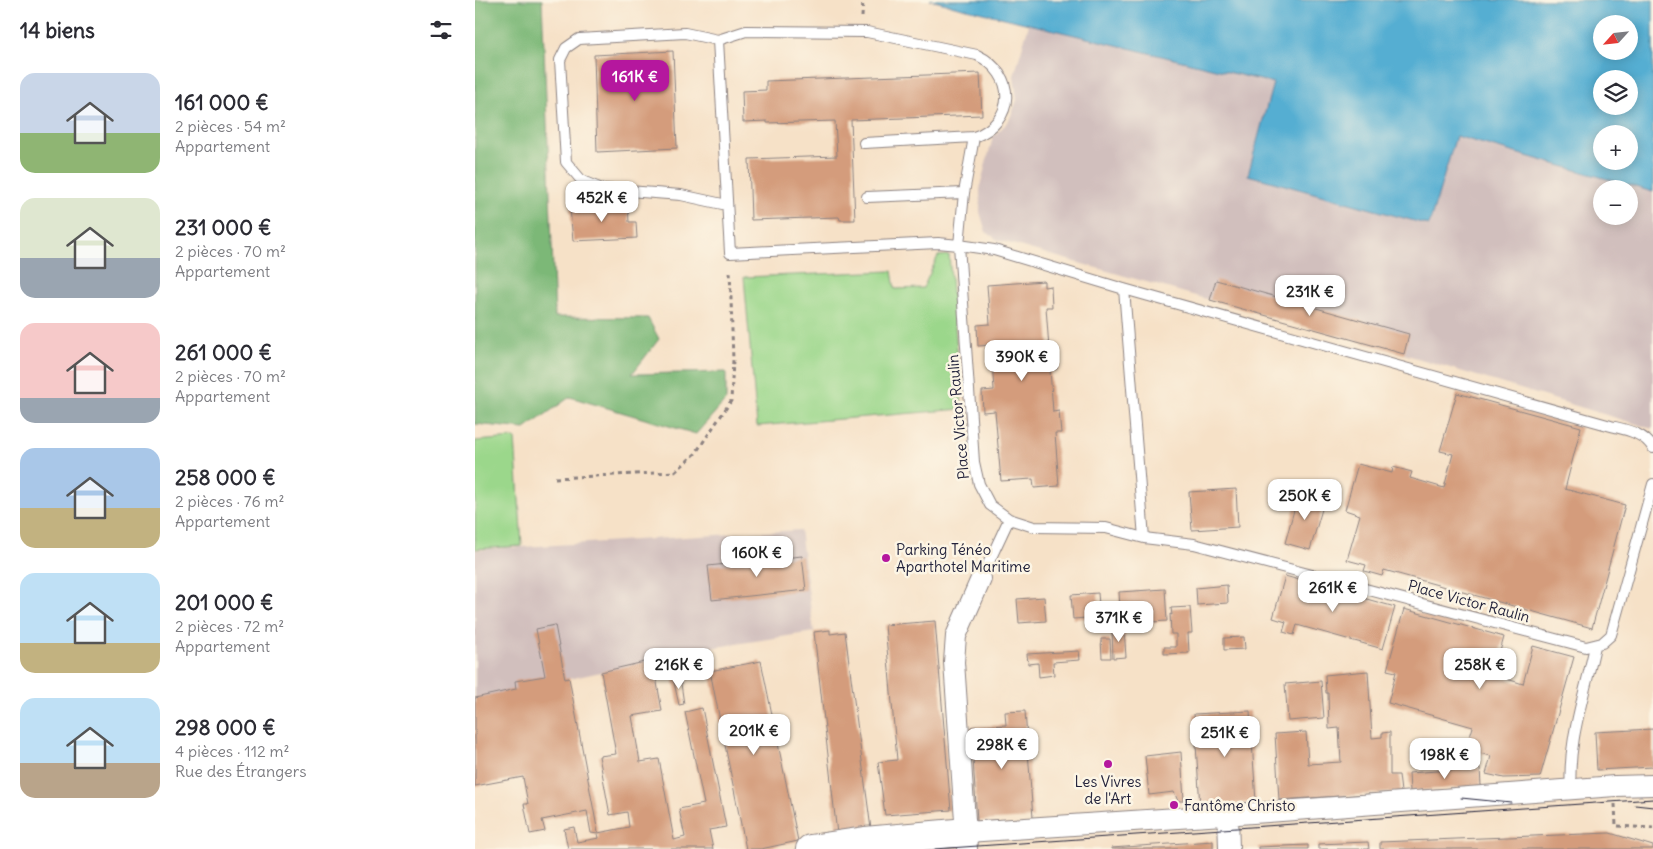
<!DOCTYPE html>
<html lang="fr">
<meta charset="utf-8">
<style>
body{margin:0;font-family:Delius,sans-serif;background:#f7f7f7;color:#2b2b33;height:100vh;display:flex;flex-direction:column;font-size:19px;white-space:nowrap}
*{box-sizing:border-box;margin:0}
p{font-size:16px;color:#7c7c81}
.icon{flex:none;width:28px;height:28px;fill:none;stroke:currentColor;stroke-width:2;stroke-linecap:round;stroke-linejoin:round}
.map{position:relative;flex:1;overflow:hidden}
.details{display:flex;flex-direction:column;background:#fff;width:475px}
.details>*{flex:none}
.needle{width:32px;rotate:243deg}
.buttons{position:absolute;left:1118px;top:15px;display:grid;gap:10px}
.buttons a{display:grid;place-items:center;width:45px;height:45px;border-radius:50%;background:#fff;box-shadow:0 2px 12px #0003;font-size:25px}
.price{position:absolute;translate:-50% -42px;padding:0 11px;border-radius:10px;background:#fff;color:#222;font-size:16px;line-height:32px;filter:drop-shadow(0 1px 2px #0008)}
.price::after{content:'';position:absolute;left:50%;top:30px;width:15px;height:11px;margin-left:-8px;background:inherit;clip-path:polygon(0 0,100% 0,50% 100%)}
.price.current{background:#b5179e;color:#fff}
ul{padding:0;list-style:none}
li{display:flex;align-items:center;gap:15px;height:125px;padding:0 20px}
li span{display:grid;place-items:center;flex:none;width:140px;height:100px;border-radius:15px;color:#555}
li>.icon{margin-inline-start:auto}
span .icon{width:60px;height:60px;fill:#fffc;stroke-width:1}
li b{font-size:21px}
h2{display:flex;justify-content:space-between;align-items:center;height:60px;padding:0 20px;font-size:21px}
main{display:flex;flex:1;min-height:0}
.map>svg:first-child{display:block}
.industrial{fill:#d1bfbd;fill-rule:evenodd}
.green{fill:#9bd78b;stroke:#5e7c63}
.forest{fill:#7cb877;stroke:#4f6d59}
.water{fill:#54aed2;stroke:#3b6886;fill-rule:evenodd}
.building{fill:#d49c7b}
.lines{fill:none;stroke-linecap:round;stroke-linejoin:round}
.lane-casing{stroke:#8c8281;stroke-width:12}
.street-casing{stroke:#8c8281;stroke-width:22}
.secondary-casing{stroke:#8c8281;stroke-width:30}
.path{stroke:#8c8281;stroke-width:3;stroke-dasharray:4 4;stroke-linecap:butt}
.lane{stroke:#fff;stroke-width:10}
.street{stroke:#fff;stroke-width:20}
.secondary{stroke:#fff;stroke-width:28}
.tram{stroke:#22223b;stroke-width:1}
.poi-dot{fill:#b5179e;stroke:#fcf5e5;stroke-width:2}
.labels{text-anchor:middle;dominant-baseline:central;stroke-width:5;stroke-linejoin:round;paint-order:stroke}
.street-label{font-size:15px;fill:#22223b;stroke:#fcf5e5}
.poi-label{font-size:15px;fill:#22223b;stroke:#fcf5e5;text-anchor:start}
</style>
<main>
<section class="details">
<h2>14 biens<svg class="icon" aria-label="filters" viewBox="0 0 24 24"><path d="M4 7h16M4 17h16"/><circle cx="9" cy="7" r="2"/><circle cx="15" cy="17" r="2"/></svg></h2>
<ul>
<li><span style="background:linear-gradient(#c9d6e8 60%,#8fb573 0)"><svg class="icon" aria-label="home" viewBox="0 0 24 24"><path d="M3 11l9-7 9 7M6 9v11h12V9"/></svg></span><div><b>161 000 €</b><p>2 pièces · 54 m²</p><p>Appartement</p></div></li>
<li><span style="background:linear-gradient(#dfe7d0 60%,#9aa5b1 0)"><svg class="icon" aria-label="home" viewBox="0 0 24 24"><path d="M3 11l9-7 9 7M6 9v11h12V9"/></svg></span><div><b>231 000 €</b><p>2 pièces · 70 m²</p><p>Appartement</p></div></li>
<li><span style="background:linear-gradient(#f6c9c9 75%,#9aa5b1 0)"><svg class="icon" aria-label="home" viewBox="0 0 24 24"><path d="M3 11l9-7 9 7M6 9v11h12V9"/></svg></span><div><b>261 000 €</b><p>2 pièces · 70 m²</p><p>Appartement</p></div></li>
<li><span style="background:linear-gradient(#a9c7e8 60%,#c2b280 0)"><svg class="icon" aria-label="home" viewBox="0 0 24 24"><path d="M3 11l9-7 9 7M6 9v11h12V9"/></svg></span><div><b>258 000 €</b><p>2 pièces · 76 m²</p><p>Appartement</p></div></li>
<li><span style="background:linear-gradient(#bfe0f5 70%,#c2b280 0)"><svg class="icon" aria-label="home" viewBox="0 0 24 24"><path d="M3 11l9-7 9 7M6 9v11h12V9"/></svg></span><div><b>201 000 €</b><p>2 pièces · 72 m²</p><p>Appartement</p></div></li>
<li><span style="background:linear-gradient(#bfe0f5 65%,#b9a48a 0)"><svg class="icon" aria-label="home" viewBox="0 0 24 24"><path d="M3 11l9-7 9 7M6 9v11h12V9"/></svg></span><div><b>298 000 €</b><p>4 pièces · 112 m²</p><p>Rue des Étrangers</p></div></li>
</ul>
</section>
<div class="map">
<svg width="1178" height="849" viewBox="0 0 1178 849">
<rect width="100%" height="100%" fill="#fcf5e5"/>
<filter id="ink" filterUnits="userSpaceOnUse"><feTurbulence type="fractalNoise" baseFrequency=".02" numOctaves="2"/><feDisplacementMap in="SourceGraphic" scale="10" xChannelSelector="R" yChannelSelector="G"/><feConvolveMatrix kernelMatrix="1 2 1 2 8 2 1 2 1" color-interpolation-filters="sRGB"/></filter>
<filter id="wash" filterUnits="userSpaceOnUse"><feTurbulence type="fractalNoise" baseFrequency=".0096" numOctaves="4" result="noise"/><feDisplacementMap in="SourceGraphic" scale="20" xChannelSelector="R" yChannelSelector="G"/><feGaussianBlur stdDeviation="1.12" result="paint"/><feColorMatrix in="noise" values="0 0 0 0 0 0 0 0 0 0 0 0 0 0 0 0 0 1.4 0 .05"/><feComposite in="paint" operator="in"/></filter>
<g filter="url(#wash)">
<rect width="100%" height="100%" fill="#f6e1c7"/>
<path class="industrial" d="M 554,24 L 798,83 L 773,175 L 954,225 L 981,136 L 1178,192 L 1178,429 L 929,354 L 934,334 L 741,280 L 735,300 L 523,240 L 511,232 L 505,212 L 505,186 L 518,137 L 534,121 L 542,100 L 539,76 ZM 1126,189 L 1154,189 L 1154,216 L 1126,216 Z
M 325,530 L 339,632 L 221,650 L 126,672 L 0,699 L 0,550 Z"/>
<path class="green" d="M 474,255 L 487,409 L 282,426 L 269,277 L 417,271 L 420,289 L 448,288 L 463,256 Z
M 40,438 L 47,546 L 0,549 L 0,441 Z"/>
<path class="forest" d="M 0,0 L 67,0 L 80,317 L 173,318 L 184,339 L 157,374 L 251,372 L 251,400 L 221,434 L 95,397 L 50,429 L 0,424 Z"/>
<path class="water" d="M 455,0 L 1178,0 L 1178,192 L 981,136 L 954,225 L 773,175 L 798,83 ZM 1126,24 L 1154,24 L 1154,51 L 1126,51 ZM 1126,79 L 1154,79 L 1154,106 L 1126,106 ZM 1126,134 L 1154,134 L 1154,161 L 1126,161 Z"/>
<g id="blocks">
<path class="building" d="M 198,51 L 202,148 L 122,152 L 119,55 Z
M 505,73 L 507,115 L 376,120 L 380,220 L 365,220 L 364,217 L 276,220 L 274,159 L 362,156 L 360,121 L 292,123 L 292,121 L 268,122 L 267,91 L 291,90 L 291,81 Z
M 153,203 L 154,222 L 161,222 L 162,238 L 98,241 L 95,208 Z
M 741,280 L 934,334 L 929,354 L 735,300 Z
M 569,281 L 569,287 L 576,286 L 577,307 L 571,307 L 574,348 L 580,347 L 582,369 L 575,370 L 578,412 L 584,411 L 586,433 L 580,433 L 584,486 L 559,488 L 558,479 L 526,481 L 520,411 L 508,412 L 507,391 L 519,390 L 516,345 L 503,346 L 502,325 L 515,324 L 512,285 Z
M 982,393 L 1106,427 L 1090,489 L 1150,505 L 1117,628 L 909,570 L 907,576 L 889,571 L 891,565 L 872,560 L 885,515 L 870,510 L 883,464 L 917,473 L 918,467 L 937,472 L 935,478 L 969,488 L 978,454 L 965,451 Z
M 761,489 L 763,527 L 717,530 L 714,492 Z
M 824,492 L 850,499 L 835,550 L 810,543 Z
M 327,556 L 331,590 L 237,600 L 233,566 Z
M 810,576 L 920,607 L 908,649 L 822,625 L 819,635 L 808,632 L 811,622 L 798,618 Z
M 752,585 L 753,603 L 722,605 L 721,588 Z
M 690,589 L 692,621 L 646,624 L 644,592 Z
M 623,593 L 625,617 L 598,619 L 596,595 Z
M 569,597 L 571,621 L 544,623 L 542,599 Z
M 715,607 L 717,633 L 713,633 L 714,653 L 689,654 L 689,647 L 701,647 L 701,634 L 696,634 L 695,614 L 697,615 L 696,608 Z
M 929,609 L 1029,637 L 1024,655 L 1030,657 L 1028,666 L 1021,665 L 1019,675 L 1048,684 L 1058,646 L 1099,657 L 1065,777 L 1029,778 L 1011,774 L 1016,756 L 997,751 L 1000,742 L 994,740 L 998,727 L 913,703 L 921,672 L 912,670 Z
M 460,621 L 476,810 L 410,815 L 403,762 L 422,760 L 410,625 Z
M 80,625 L 90,679 L 94,678 L 123,833 L 154,827 L 152,812 L 135,815 L 124,756 L 141,754 L 126,672 L 178,660 L 187,711 L 157,716 L 165,762 L 184,759 L 199,840 L 210,837 L 204,809 L 229,804 L 210,712 L 227,708 L 251,827 L 234,830 L 238,849 L 93,849 L 89,829 L 99,827 L 102,842 L 124,838 L 123,834 L 116,833 L 112,811 L 67,820 L 70,831 L 55,834 L 49,804 L 53,804 L 48,777 L 0,786 L 0,698 L 41,689 L 40,681 L 70,676 L 61,629 Z
M 649,628 L 651,657 L 638,658 L 637,629 Z
M 355,630 L 355,634 L 370,632 L 396,829 L 362,834 L 339,632 Z
M 769,637 L 770,649 L 749,650 L 749,638 Z
M 626,639 L 635,639 L 636,658 L 627,658 Z
M 604,651 L 605,660 L 578,662 L 579,675 L 564,677 L 563,663 L 553,664 L 552,654 Z
M 286,661 L 323,841 L 286,849 L 271,849 L 235,671 Z
M 893,671 L 897,738 L 907,737 L 907,733 L 915,732 L 915,775 L 924,775 L 926,792 L 804,800 L 800,734 L 831,732 L 833,764 L 866,762 L 864,728 L 854,729 L 853,693 L 851,693 L 850,675 Z
M 205,677 L 209,704 L 204,705 L 198,678 Z
M 846,681 L 849,718 L 813,721 L 810,684 Z
M 550,711 L 558,818 L 502,821 L 496,727 L 531,725 L 530,712 Z
M 775,711 L 781,802 L 725,806 L 719,714 Z
M 1178,729 L 1178,767 L 1122,770 L 1120,732 Z
M 706,752 L 709,801 L 703,801 L 699,792 L 674,795 L 670,756 Z
M 1005,768 L 1006,786 L 935,791 L 934,773 Z
M 1135,833 L 1178,846 L 1178,849 L 905,849 L 905,842 Z
M 738,841 L 738,849 L 636,849 L 636,848 Z
M 893,842 L 894,849 L 843,849 L 843,844 Z
M 833,845 L 833,849 L 783,849 L 783,847 Z"/>
</g>
</g>
<g filter="url(#ink)">
<use href="#blocks" fill-opacity="0" stroke="#8c8281" stroke-width="1"/>
<g class="lines">
<g class="lane-casing">
<path id="lane" d="M 271,31 L 392,32 L 502,55 C 542,74 541,122 499,137 L 489,193 L 484,245 L 463,243 L 255,253 L 243,40 Z
M 243,40 L 210,33 L 104,39 L 91,48 L 85,60 L 91,162 L 107,181 L 127,189 L 206,195 L 252,205
M 389,143 L 499,137
M 392,197 L 489,193
M 649,289 L 669,538
M 1178,448 C 1169,433 1152,430 1136,426 L 649,289 L 519,250 L 484,245 L 499,462 L 504,484 L 515,505 L 534,519 L 559,527 L 631,528 L 669,538 L 719,544 L 1111,647 L 1127,643 L 1136,635 L 1178,484
M 506,579 L 534,519
M 1096,790 C 1092,742 1110,694 1120,646"/>
</g>
<g class="street-casing">
<path id="street" d="M 753,815 L 754,849
M 492,832 L 793,812 L 1140,786 L 1178,785
M 492,849 L 479,662 L 481,636 L 506,579"/>
</g>
<g class="secondary-casing">
<path id="secondary" d="M 335,849 L 390,841 L 492,832"/>
</g>
<path class="path" d="M 387,17 L 388,0
M 80,478 L 200,472 L 220,454 L 256,401 L 258,360 L 255,269
M 1140,804 L 1141,826 L 1178,828"/>
<use href="#lane" class="lane"/>
<use href="#street" class="street"/>
<use href="#secondary" class="secondary"/>
<path class="tram" d="M 986,798 L 1036,803
M 1160,805 L 1178,807
M 460,849 L 1178,799"/>
</g>
</g>
<g class="poi-dot">
<circle cx="411" cy="558" r="5"/>
<circle cx="633" cy="764" r="5"/>
<circle cx="699" cy="805" r="5"/>
</g>
<g class="labels">
<g class="street-label">
<text transform="translate(483 417) rotate(-95)">Place Victor Raulin</text>
<text transform="translate(994 601) rotate(15)">Place Victor Raulin</text>
</g>
<g class="poi-label">
<text x="421" y="549">Parking Ténéo<tspan x="421" dy="17">Aparthotel Maritime</tspan></text>
<text x="633" y="781" text-anchor="middle">Les Vivres<tspan x="633" dy="17">de l'Art</tspan></text>
<text x="709" y="805">Fantôme Christo</text>
</g>
</g>
</svg>
<div class="buttons">
<a><svg class="needle" viewBox="-14 -14 28 28"><path d="M0-13l5 13h-10z" fill="#e53935"/><path d="M0 13l5-13h-10z" fill="#7c7c81"/></svg></a>
<a><svg class="icon" aria-label="layers" viewBox="0 0 24 24"><path d="M12 4l9 5-9 5-9-5zM3 14l9 5 9-5"/></svg></a>
<a>+</a>
<a>−</a>
</div>
<b class="price current" style="left:160px;top:102px">161K €</b>
<b class="price" style="left:127px;top:223px">452K €</b>
<b class="price" style="left:835px;top:317px">231K €</b>
<b class="price" style="left:547px;top:382px">390K €</b>
<b class="price" style="left:830px;top:521px">250K €</b>
<b class="price" style="left:282px;top:578px">160K €</b>
<b class="price" style="left:858px;top:613px">261K €</b>
<b class="price" style="left:644px;top:643px">371K €</b>
<b class="price" style="left:204px;top:690px">216K €</b>
<b class="price" style="left:1005px;top:690px">258K €</b>
<b class="price" style="left:279px;top:756px">201K €</b>
<b class="price" style="left:750px;top:758px">251K €</b>
<b class="price" style="left:527px;top:770px">298K €</b>
<b class="price" style="left:970px;top:780px">198K €</b>
</div>
</main>
